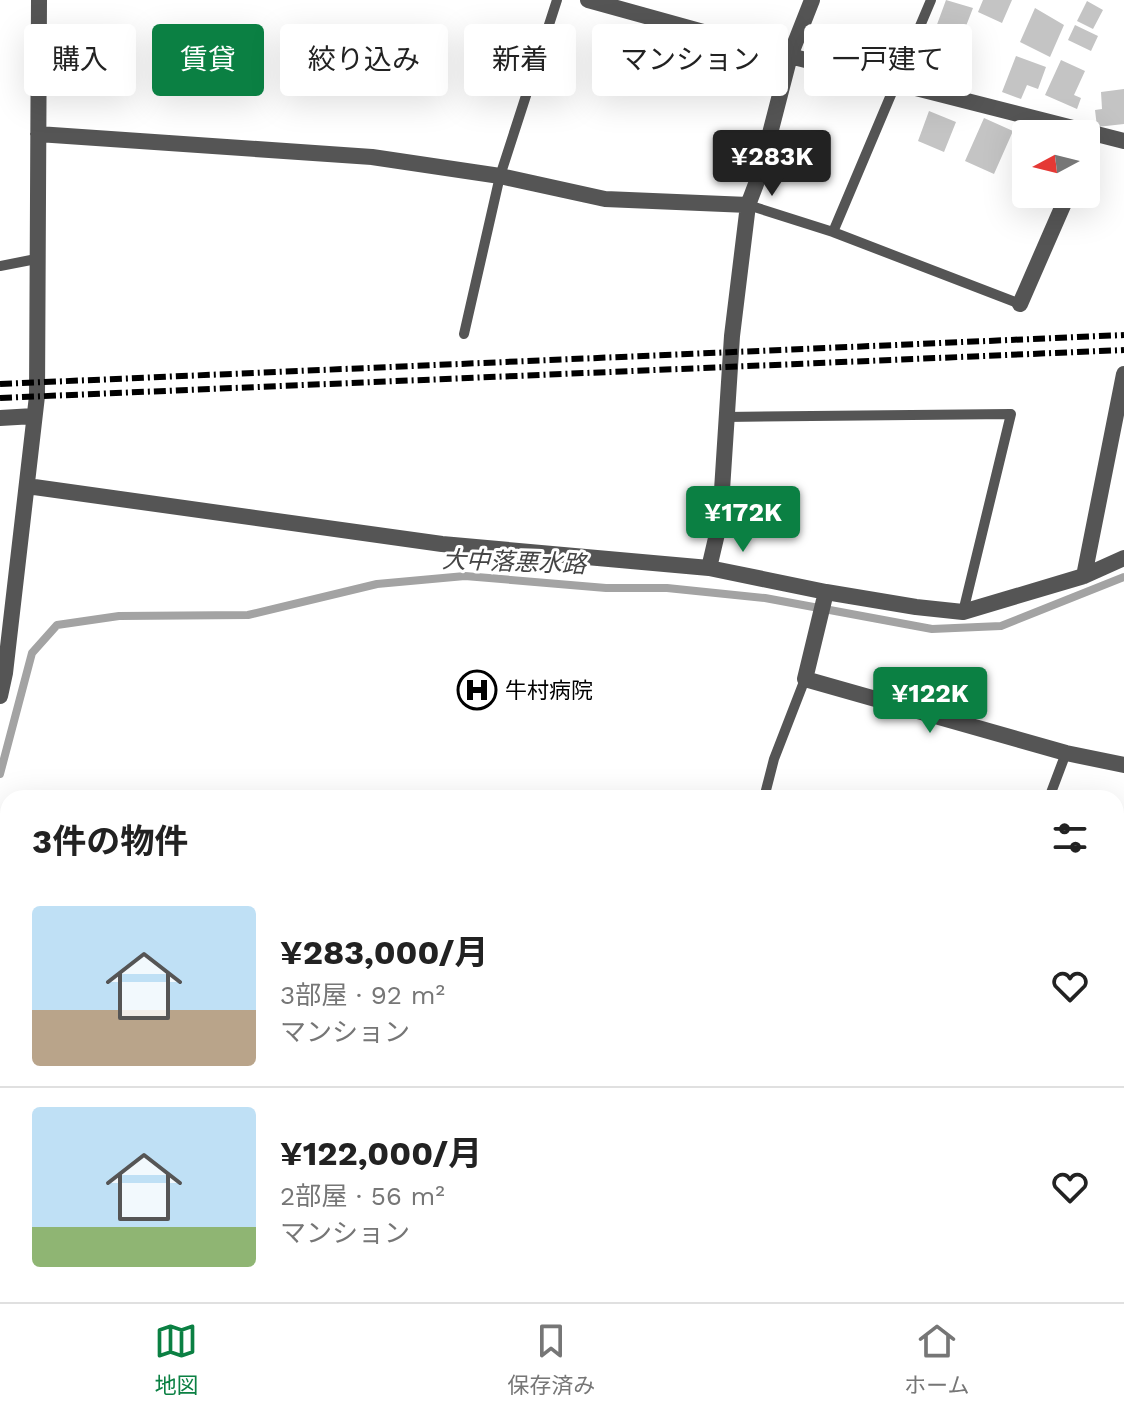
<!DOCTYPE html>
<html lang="ja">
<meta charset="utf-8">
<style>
body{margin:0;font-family:"Work Sans","Noto Sans JP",sans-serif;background:#f6f6f6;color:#222;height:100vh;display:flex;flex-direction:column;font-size:30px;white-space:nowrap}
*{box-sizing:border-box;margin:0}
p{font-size:26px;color:#767676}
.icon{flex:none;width:44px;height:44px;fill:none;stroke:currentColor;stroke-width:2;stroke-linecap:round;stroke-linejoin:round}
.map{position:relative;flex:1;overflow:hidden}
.details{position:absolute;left:0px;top:790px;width:1124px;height:512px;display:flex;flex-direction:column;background:#fff;border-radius:24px 24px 0 0;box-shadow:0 8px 32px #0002}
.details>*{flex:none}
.banner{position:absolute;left:24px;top:24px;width:1076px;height:72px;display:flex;gap:16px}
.needle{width:52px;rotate:263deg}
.buttons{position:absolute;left:1012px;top:120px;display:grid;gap:16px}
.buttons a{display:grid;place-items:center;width:88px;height:88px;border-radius:8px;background:#fff;box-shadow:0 8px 32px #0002;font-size:40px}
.price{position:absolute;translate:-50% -68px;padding:0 18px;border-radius:8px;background:#0b8043;color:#fff;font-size:26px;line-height:52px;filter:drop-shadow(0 2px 4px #0008)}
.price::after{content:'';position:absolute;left:50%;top:48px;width:24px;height:18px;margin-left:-12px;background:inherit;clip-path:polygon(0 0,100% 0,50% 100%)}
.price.on{background:#222;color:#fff}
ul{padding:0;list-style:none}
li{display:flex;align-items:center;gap:24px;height:200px;padding:0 32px}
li+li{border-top:2px solid #e0e0e0}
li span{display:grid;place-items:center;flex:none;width:224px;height:160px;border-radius:8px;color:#555}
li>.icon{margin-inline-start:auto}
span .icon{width:96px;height:96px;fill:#fffc;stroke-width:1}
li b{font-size:34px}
h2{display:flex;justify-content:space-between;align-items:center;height:96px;padding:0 32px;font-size:34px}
.tag{padding:0 28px;border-radius:8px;background:#fff;box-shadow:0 8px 32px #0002;font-size:28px;line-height:72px}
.tag.on{background:#0b8043;color:#fff}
.menu{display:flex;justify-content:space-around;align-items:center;height:112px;border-top:2px solid #e0e0e0;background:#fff;font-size:22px;color:#767676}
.menu a{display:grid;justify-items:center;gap:4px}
.menu .on{color:#0b8043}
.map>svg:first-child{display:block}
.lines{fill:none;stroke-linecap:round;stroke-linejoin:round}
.stream{stroke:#a3a3a3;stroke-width:8}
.building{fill:#c4c4c4}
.service{stroke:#555;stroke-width:10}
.minor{stroke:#555;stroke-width:16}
.rail{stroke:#000;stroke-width:6;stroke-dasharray:12 4 2 4;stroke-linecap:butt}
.labels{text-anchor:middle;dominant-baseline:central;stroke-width:6;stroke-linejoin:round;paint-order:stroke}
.poi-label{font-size:22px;fill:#000;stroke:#fff;text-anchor:start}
.water-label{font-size:24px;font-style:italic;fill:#444;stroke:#fff}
</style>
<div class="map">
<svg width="1124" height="1302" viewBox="0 0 1124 1302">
<rect width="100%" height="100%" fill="#fff"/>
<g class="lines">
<path class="stream" d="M 0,774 L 32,653 L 57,625 L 119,616 L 248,615 L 377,584 L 465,576 L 606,588 L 667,588 L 765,598 L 932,629 L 1001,626 L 1124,577"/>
</g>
<path class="building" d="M 946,0 L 973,8 L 961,39 L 972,43 L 957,82 L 921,68 Z
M 983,0 L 1012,0 L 1002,23 L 978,12 Z
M 1087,1 L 1103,10 L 1093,29 L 1077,21 Z
M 1035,8 L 1064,25 L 1050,57 L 1020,42 Z
M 1075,25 L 1098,36 L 1091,51 L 1068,40 Z
M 1016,56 L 1046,67 L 1038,89 L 1027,85 L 1021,99 L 1002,92 Z
M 1061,60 L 1085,71 L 1074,95 L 1081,98 L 1077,109 L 1045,95 Z
M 1124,89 L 1124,124 L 1097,127 L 1095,110 L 1102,109 L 1101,92 Z
M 929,111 L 956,122 L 944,152 L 918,141 Z
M 984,118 L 1013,131 L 994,174 L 965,161 Z
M 1026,159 L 1026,182 L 1017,178 Z"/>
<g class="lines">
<path class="service" d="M 748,205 L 833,232 L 1020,304
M 833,232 L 931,0
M 0,266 L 36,259
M 464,334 L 500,176 L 557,0
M 725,417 L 1011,414 L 963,612
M 764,798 L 774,759 L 805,679
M 1049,798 L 1066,753
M 1116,1015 L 1124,1018"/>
<path class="minor" d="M 588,0 L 790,56 L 1124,141
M 812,0 L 790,56 L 759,176 L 748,205 L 732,336 L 720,521 L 709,568 L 826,592 L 916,607 L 963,612 L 1084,576 L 1124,558
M 38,134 L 372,157 L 500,176 L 605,199 L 748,205
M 1086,153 L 1095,134
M 1020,304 L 1068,194
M 0,418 L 34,416
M 27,486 L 442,544 L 709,568
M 1084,576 L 1124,374
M 826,592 L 805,679 L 1066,753 L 1124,765
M 0,696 L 5,673 L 37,396 L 39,0
M 0,1109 L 8,1112
M 44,1302 L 48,1294
M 534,1302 L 538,1294"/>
<path class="rail" d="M 0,384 L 1124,335
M 0,398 L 1124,350"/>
</g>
<defs>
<g id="hospital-ring" transform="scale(2)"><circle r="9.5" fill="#fff" stroke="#000" stroke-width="1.5"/><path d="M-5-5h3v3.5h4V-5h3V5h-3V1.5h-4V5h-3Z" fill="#000"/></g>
</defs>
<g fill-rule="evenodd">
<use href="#hospital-ring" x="477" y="690"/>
</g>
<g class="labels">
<g class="poi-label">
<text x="505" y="690">牛村病院</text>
</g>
<g class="water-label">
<text transform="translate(514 562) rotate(2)">大中落悪水路</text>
</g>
</g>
</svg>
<div class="buttons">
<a><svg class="needle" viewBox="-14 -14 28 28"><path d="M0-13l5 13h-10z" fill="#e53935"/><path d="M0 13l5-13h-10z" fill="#767676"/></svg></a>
</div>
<b class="price on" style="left:772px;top:198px">¥283K</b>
<b class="price" style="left:743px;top:554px">¥172K</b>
<b class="price" style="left:930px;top:735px">¥122K</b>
<div class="banner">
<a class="tag">購入</a>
<a class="tag on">賃貸</a>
<a class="tag">絞り込み</a>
<a class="tag">新着</a>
<a class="tag">マンション</a>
<a class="tag">一戸建て</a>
</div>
<section class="details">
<h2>3件の物件<svg class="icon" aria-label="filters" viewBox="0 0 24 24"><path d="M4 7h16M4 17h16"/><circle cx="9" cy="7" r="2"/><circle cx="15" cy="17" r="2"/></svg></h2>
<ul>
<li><span style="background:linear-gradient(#bfe0f5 65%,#b9a48a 0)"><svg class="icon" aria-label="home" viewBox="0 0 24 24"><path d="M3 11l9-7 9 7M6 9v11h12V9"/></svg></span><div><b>¥283,000/月</b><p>3部屋 · 92 m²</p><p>マンション</p></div><svg class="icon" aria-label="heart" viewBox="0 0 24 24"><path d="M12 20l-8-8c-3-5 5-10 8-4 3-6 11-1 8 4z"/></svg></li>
<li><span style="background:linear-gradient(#bfe0f5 75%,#8fb573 0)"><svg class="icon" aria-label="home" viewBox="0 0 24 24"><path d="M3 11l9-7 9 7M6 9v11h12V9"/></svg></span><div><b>¥122,000/月</b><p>2部屋 · 56 m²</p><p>マンション</p></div><svg class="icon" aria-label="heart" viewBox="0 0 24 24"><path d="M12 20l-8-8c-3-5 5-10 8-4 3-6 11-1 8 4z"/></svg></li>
</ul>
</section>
</div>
<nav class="menu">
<a class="on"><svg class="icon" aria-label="map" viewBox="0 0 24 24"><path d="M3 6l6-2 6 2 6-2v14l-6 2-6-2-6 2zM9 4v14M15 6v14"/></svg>地図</a>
<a><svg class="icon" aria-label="saved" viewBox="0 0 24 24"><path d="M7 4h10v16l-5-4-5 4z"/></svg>保存済み</a>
<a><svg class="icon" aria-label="home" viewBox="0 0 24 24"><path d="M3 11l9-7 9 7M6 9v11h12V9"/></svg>ホーム</a>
</nav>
